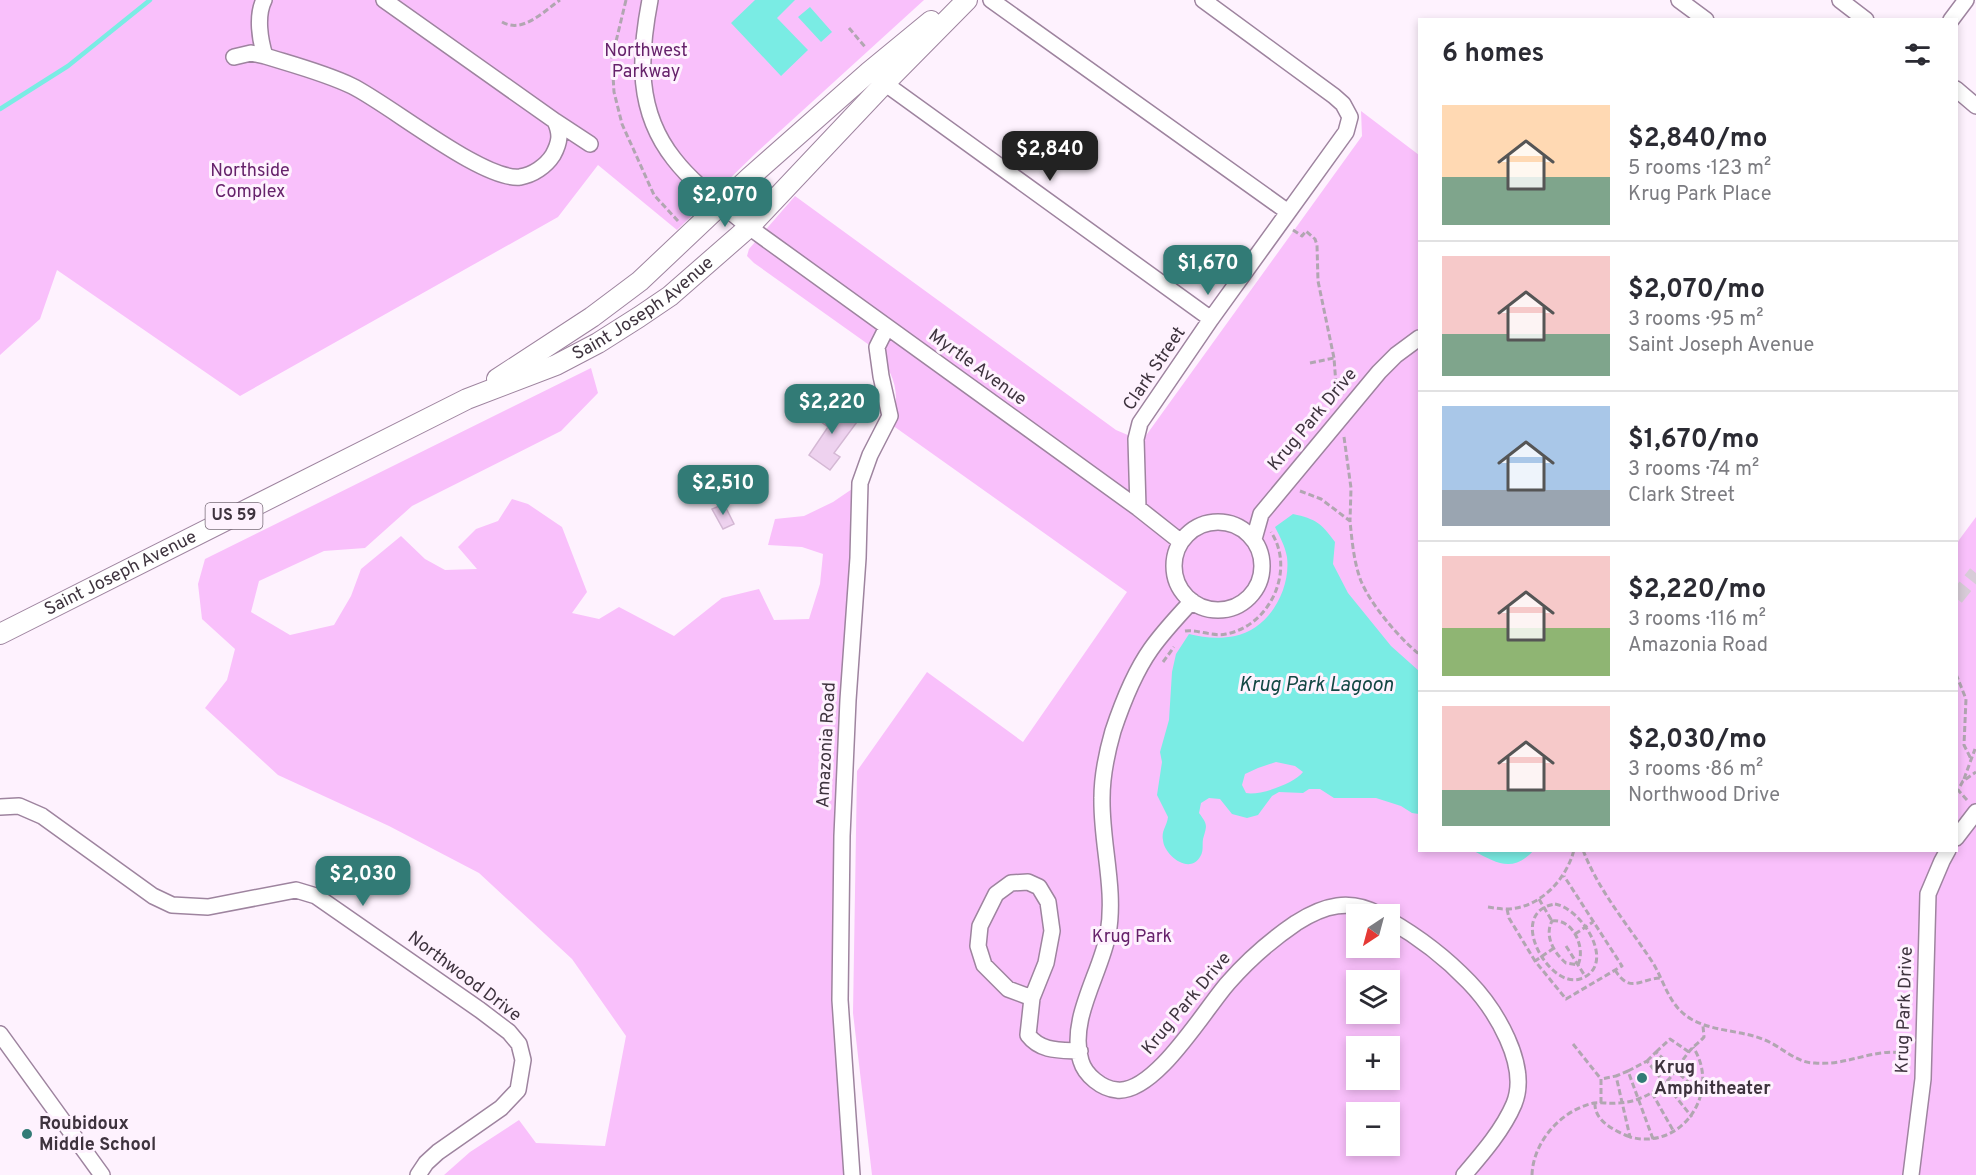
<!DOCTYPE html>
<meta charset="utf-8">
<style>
body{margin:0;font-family:Overpass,sans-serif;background:#f2f2f3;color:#2b2b33;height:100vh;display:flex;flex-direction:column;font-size:22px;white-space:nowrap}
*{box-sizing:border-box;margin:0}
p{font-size:20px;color:#7c7c81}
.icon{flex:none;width:33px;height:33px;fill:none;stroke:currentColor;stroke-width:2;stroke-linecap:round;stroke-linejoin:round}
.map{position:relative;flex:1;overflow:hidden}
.side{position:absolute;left:1418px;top:18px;width:540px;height:834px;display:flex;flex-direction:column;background:#fff;border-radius:0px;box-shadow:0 3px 9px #0003}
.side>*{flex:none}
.needle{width:39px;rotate:216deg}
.fabs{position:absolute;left:1346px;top:904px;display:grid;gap:12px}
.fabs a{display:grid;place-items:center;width:54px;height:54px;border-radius:0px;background:#fff;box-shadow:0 3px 9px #0003;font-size:30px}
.price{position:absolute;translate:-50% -51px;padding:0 14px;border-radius:12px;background:#327b76;color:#fff;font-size:20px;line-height:39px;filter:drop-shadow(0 2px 3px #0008)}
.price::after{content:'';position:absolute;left:50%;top:36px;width:18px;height:14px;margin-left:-9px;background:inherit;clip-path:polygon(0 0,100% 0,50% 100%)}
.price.on{background:#222;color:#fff}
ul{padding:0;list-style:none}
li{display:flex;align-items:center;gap:18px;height:150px;padding:0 24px}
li+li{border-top:2px solid #e1e1e2}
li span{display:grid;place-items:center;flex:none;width:168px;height:120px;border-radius:0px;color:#555}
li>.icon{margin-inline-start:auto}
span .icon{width:72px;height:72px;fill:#fffc;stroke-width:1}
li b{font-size:26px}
h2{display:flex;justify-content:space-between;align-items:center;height:72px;padding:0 24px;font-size:26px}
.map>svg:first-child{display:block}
.green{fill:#f9c0fb;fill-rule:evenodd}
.water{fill:#7aece4;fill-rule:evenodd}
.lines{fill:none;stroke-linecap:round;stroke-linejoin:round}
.stream{stroke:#7aece4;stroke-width:4.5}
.building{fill:#eed2ef;stroke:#d4b8d4;stroke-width:1.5}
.minor-tunnel{stroke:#d8ccd8;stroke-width:15;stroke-dasharray:15 8;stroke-linecap:butt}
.minor-casing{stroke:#9e849f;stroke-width:18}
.major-casing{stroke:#9e849f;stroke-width:22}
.path{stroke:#b1a6b1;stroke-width:3;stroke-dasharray:6 3;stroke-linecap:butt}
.minor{stroke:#fff;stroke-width:15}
.major{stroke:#fff;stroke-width:20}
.poi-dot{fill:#327b76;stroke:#fef2fe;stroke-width:2}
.labels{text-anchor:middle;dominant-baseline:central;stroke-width:6;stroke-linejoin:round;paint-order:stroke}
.shield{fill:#fef2fe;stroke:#786c78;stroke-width:1.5}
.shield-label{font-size:16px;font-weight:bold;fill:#3e333e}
.park-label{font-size:18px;fill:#66226b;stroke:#fef2fe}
.street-label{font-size:18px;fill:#3e333e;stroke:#fef2fe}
.poi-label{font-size:18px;font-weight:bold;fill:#3e333e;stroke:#fef2fe;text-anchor:start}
.water-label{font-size:20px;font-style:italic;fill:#134744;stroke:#fef2fe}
</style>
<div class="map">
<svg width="1976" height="1175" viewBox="0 0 1976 1175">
<rect width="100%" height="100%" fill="#fef2fe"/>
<path class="green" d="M 0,0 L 924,0 L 757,152 L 677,230 L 598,165 L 558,217 L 240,396 L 57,270 L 40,319 L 0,355 Z
M 1361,111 L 1419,155 L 1419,850 L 1956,850 L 1956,544 L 1976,517 L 1976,1175 L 872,1175 L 853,1013 L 857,771 L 927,672 L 1023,742 L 1127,592 L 892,425 C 901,392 895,373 872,347 L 754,263 L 747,256 L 749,249 L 795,196 L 1116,430 L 1142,441 L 1362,136 ZM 1356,915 L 1389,915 L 1389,948 L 1356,948 ZM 1356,981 L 1389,981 L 1389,1014 L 1356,1014 ZM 1356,1047 L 1389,1047 L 1389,1080 L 1356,1080 ZM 1356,1113 L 1389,1113 L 1389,1146 L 1356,1146 Z
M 591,368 L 598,393 L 561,431 L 412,506 L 365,548 L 324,551 L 259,581 L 251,612 L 290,635 L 334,625 L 351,596 L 361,569 L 401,536 L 425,559 L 445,570 L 477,569 L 458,547 L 476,529 L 498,521 L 512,499 L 528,504 L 562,527 L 587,592 L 572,613 L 599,619 L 619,607 L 674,636 L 722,598 L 759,589 L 774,620 L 809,619 L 820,584 L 823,554 L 802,547 L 768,545 L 775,519 L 804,516 L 833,502 L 855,487 L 842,756 L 850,1175 L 444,1175 L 470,1152 L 519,1120 L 536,1143 L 605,1146 L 626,1036 L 572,959 L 479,873 L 389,826 L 278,775 L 205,708 L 227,680 L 235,649 L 202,619 L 198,584 L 205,559 Z"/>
<path class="water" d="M 755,0 L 795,0 L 777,18 L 808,50 L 781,76 L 731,23 Z
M 810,7 L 832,32 L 821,42 L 798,17 Z
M 1293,514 C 1316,519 1321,523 1335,542 L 1333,564 L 1348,593 L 1391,646 L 1419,671 L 1419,814 L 1412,813 L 1401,806 L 1376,798 L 1334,798 L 1320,789 L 1309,789 L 1303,793 L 1279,792 L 1272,796 L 1258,815 L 1247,818 L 1232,814 L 1220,799 L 1209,798 L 1201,803 L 1199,813 C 1208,825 1207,825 1203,839 C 1202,845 1204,851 1200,857 C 1189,875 1164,855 1163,840 C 1161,831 1167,826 1168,817 L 1157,795 L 1162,762 L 1160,752 L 1169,720 L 1172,672 L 1176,654 L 1189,634 C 1204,638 1220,639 1235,636 C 1269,629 1291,590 1287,557 C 1285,546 1280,537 1275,527 ZM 1276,762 L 1295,766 L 1303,772 C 1295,783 1260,796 1246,793 L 1242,785 L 1245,774 L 1258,768 Z
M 1474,851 L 1533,851 C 1513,873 1496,863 1474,851 Z"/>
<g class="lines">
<path class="stream" d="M 0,109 L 68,66 L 150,0"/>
</g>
<path class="building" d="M 829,401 L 857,422 L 834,453 L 840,457 L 830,470 L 809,455 L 828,427 L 816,418 Z
M 724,504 L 734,524 L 723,529 L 712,509 Z"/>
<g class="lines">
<path class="minor-tunnel" d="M 1956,598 L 1976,573"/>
<g class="minor-casing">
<path id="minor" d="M 264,0 C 256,16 260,40 265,56 C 294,65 325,73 352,86 C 389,104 483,181 520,177 C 533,175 546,166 553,155 C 560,142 561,134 555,121 L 384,0
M 650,0 C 639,57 636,111 674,159 C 694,185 724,206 749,227 L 1138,508 L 1181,542
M 991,0 L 1288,212
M 1679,0 L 1706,20
M 1840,0 L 1866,20
M 1951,20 L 1966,0
M 234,57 L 251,53 L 265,56
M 876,77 L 1211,319
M 1956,89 L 1976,106
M 555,121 L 590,144
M 1138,508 L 1136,439 L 1140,423 L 1211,319 L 1346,132 L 1350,117 L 1343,104 L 1334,96 L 1203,0
M1174 566a44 44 0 1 1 88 0a44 44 0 1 1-88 0Z
M 1254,539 L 1261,514 L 1379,372 L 1396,355 L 1419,338
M 1192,601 C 1178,616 1163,632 1151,649 C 1134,673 1122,704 1113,731 C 1107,752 1102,776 1102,798 C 1101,843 1116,889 1108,934 C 1101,973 1068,1020 1081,1061 C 1085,1075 1102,1089 1117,1090 C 1155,1094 1205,1009 1228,983 C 1248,960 1271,940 1296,923 C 1324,905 1350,898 1380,915
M 0,807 L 19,806 L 42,816 L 153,896 L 172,905 L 208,907 L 296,890 L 316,896 L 480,1010 L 509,1032 L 519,1044 L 523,1060 L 518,1090 L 501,1108 L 438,1152 L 426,1163 L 418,1175
M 1956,838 L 1976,812
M 1389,920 C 1417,936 1446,958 1469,982 C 1495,1009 1530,1065 1514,1104 C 1503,1130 1482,1154 1464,1175
M 1032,998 L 1008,989 L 984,965 L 978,946 L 980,926 L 996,894 L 1011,883 L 1028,882 L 1039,887 L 1048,902 L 1052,931 L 1046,963 L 1032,998 L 1028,1035 C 1041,1052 1060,1050 1080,1051
M 0,1034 L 102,1175
M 852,1175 L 840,1000 L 842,836 L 848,700 L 858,558 L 860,483 L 870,455 L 890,416 L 881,376 L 877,347 L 887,327
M 1911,1175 L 1923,1079 L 1928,894 L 1942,861 L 1948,850"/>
</g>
<g class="major-casing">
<g id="major">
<path d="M 497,379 L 592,317 L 640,281 L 749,178 L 869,72 L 931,21"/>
<path id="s1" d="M 0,634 L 467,399 L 556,365 L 598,343 L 639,317 L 670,296 L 749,227 L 885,83 L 967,0"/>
</g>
</g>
<path class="path" d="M 626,0 L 612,58 L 614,92 L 622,124 L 654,195 L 678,221
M 502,22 C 523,34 544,11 560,0
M 849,28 L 866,48
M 1293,230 L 1302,236 L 1306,231 L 1315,239 L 1317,245 L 1318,281 L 1334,358
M 1310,363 L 1334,358 L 1337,398
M 1344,437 L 1351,488 L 1350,521
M 1300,491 L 1321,499 L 1350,521 C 1352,541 1354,563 1361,581 C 1371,605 1399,638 1419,654
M 1185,631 C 1197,629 1212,637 1226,634 C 1270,626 1296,570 1271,532
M 1163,662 L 1174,647
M 1956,674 L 1966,699 L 1964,745 L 1971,759
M 1964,779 L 1975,749
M 1967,800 L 1958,790 L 1963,781 L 1976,772
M 1583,850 C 1599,892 1629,926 1653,963 C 1665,983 1669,1006 1691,1019 C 1714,1032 1741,1030 1765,1040 C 1782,1047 1796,1063 1815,1063 C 1842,1065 1857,1056 1882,1053 C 1892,1051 1900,1053 1910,1053
M 1539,899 L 1552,921
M 1555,904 C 1583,909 1618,966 1580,979 C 1549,989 1505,912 1555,904 Z
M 1488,907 C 1494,908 1500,909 1507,909 C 1540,908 1566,880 1574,850
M 1507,909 L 1509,918 L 1535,961
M 1552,921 C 1573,918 1586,948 1578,965 L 1566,963 C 1554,953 1544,936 1552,921 Z
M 1575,934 L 1593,922
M 1566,946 L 1585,976
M 1554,948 L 1535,961 L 1566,999 L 1622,966 L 1564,876
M 1615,970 C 1630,994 1640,979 1660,978
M 1573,1044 L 1601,1079
M 1656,1052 L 1670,1039 L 1689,1052
M 1647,1061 L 1656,1052 L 1702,1095
M 1628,1071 L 1647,1061 L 1692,1117
M 1652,1093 L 1674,1132
M 1595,1103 C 1594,1121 1615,1131 1630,1137
M 1601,1103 L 1601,1079 L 1616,1076
M 1653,1139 L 1628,1071 L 1616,1076 L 1630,1137 C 1682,1151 1722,1092 1693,1047
M 1532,1175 C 1533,1142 1561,1110 1594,1103 C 1601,1102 1609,1104 1617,1103 C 1629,1103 1641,1099 1651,1093 C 1673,1080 1674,1071 1688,1053 C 1693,1046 1699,1043 1704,1037 L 1703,1026"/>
<use href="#minor" class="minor"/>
<use href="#major" class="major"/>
</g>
<g class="poi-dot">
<circle cx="1642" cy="1078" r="6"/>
<circle cx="27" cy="1134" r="6"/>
</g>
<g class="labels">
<rect class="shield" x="205.5" y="503" width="57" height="26" rx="4.5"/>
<g class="shield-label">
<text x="234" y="516">US 59</text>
</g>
<g class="park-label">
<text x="646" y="51">Northwest<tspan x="646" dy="21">Parkway</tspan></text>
<text x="250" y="171">Northside<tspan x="250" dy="21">Complex</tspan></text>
<text x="1132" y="937">Krug Park</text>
</g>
<g class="street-label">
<text stroke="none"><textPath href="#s1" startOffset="722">Saint Joseph Avenue</textPath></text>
<text transform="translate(977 368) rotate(36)">Myrtle Avenue</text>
<text transform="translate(1155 369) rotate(-56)">Clark Street</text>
<text transform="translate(1313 420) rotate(-50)">Krug Park Drive</text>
<text stroke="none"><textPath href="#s1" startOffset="135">Saint Joseph Avenue</textPath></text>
<text transform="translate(827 745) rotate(-87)">Amazonia Road</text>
<text transform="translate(464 977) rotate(37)">Northwood Drive</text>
<text transform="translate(1187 1004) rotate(-50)">Krug Park Drive</text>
<text transform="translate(1905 1010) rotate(-88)">Krug Park Drive</text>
</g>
<g class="poi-label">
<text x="1654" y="1068">Krug<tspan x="1654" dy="21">Amphitheater</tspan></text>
<text x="39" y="1124">Roubidoux<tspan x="39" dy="21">Middle School</tspan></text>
</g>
<g class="water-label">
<text x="1316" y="686">Krug Park Lagoon</text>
</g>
</g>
</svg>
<div class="fabs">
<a><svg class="needle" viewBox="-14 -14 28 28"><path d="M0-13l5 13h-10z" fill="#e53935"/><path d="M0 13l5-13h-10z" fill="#7c7c81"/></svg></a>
<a><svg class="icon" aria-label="layers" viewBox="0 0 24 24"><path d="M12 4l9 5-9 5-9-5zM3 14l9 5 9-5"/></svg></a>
<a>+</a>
<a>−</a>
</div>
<b class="price on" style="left:1050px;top:182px">$2,840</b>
<b class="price" style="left:725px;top:228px">$2,070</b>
<b class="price" style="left:1208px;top:296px">$1,670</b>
<b class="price" style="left:832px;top:435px">$2,220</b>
<b class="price" style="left:723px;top:516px">$2,510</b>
<b class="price" style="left:363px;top:907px">$2,030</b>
<section class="side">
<h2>6 homes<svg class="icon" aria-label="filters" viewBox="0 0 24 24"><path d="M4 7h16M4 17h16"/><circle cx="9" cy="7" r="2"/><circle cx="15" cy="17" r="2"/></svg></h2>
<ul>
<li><span style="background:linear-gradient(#ffd9b3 60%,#7fa58c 0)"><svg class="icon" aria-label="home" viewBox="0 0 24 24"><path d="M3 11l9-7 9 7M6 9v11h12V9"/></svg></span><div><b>$2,840/mo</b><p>5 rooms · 123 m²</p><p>Krug Park Place</p></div></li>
<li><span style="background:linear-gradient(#f6c9c9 65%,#7fa58c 0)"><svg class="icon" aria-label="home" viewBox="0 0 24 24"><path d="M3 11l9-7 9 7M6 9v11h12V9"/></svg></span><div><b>$2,070/mo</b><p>3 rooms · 95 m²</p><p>Saint Joseph Avenue</p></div></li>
<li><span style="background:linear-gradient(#a9c7e8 70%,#9aa5b1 0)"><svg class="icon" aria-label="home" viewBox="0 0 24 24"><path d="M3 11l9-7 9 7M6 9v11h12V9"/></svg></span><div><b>$1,670/mo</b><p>3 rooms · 74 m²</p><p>Clark Street</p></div></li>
<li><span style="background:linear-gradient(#f6c9c9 60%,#8fb573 0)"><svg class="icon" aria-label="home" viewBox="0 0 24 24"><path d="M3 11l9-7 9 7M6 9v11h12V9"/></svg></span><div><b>$2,220/mo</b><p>3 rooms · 116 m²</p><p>Amazonia Road</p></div></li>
<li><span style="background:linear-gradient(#f6c9c9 70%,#7fa58c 0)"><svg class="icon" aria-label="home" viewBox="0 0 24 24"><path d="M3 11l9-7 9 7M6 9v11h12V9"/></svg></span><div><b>$2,030/mo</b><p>3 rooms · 86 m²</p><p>Northwood Drive</p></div></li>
</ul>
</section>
</div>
